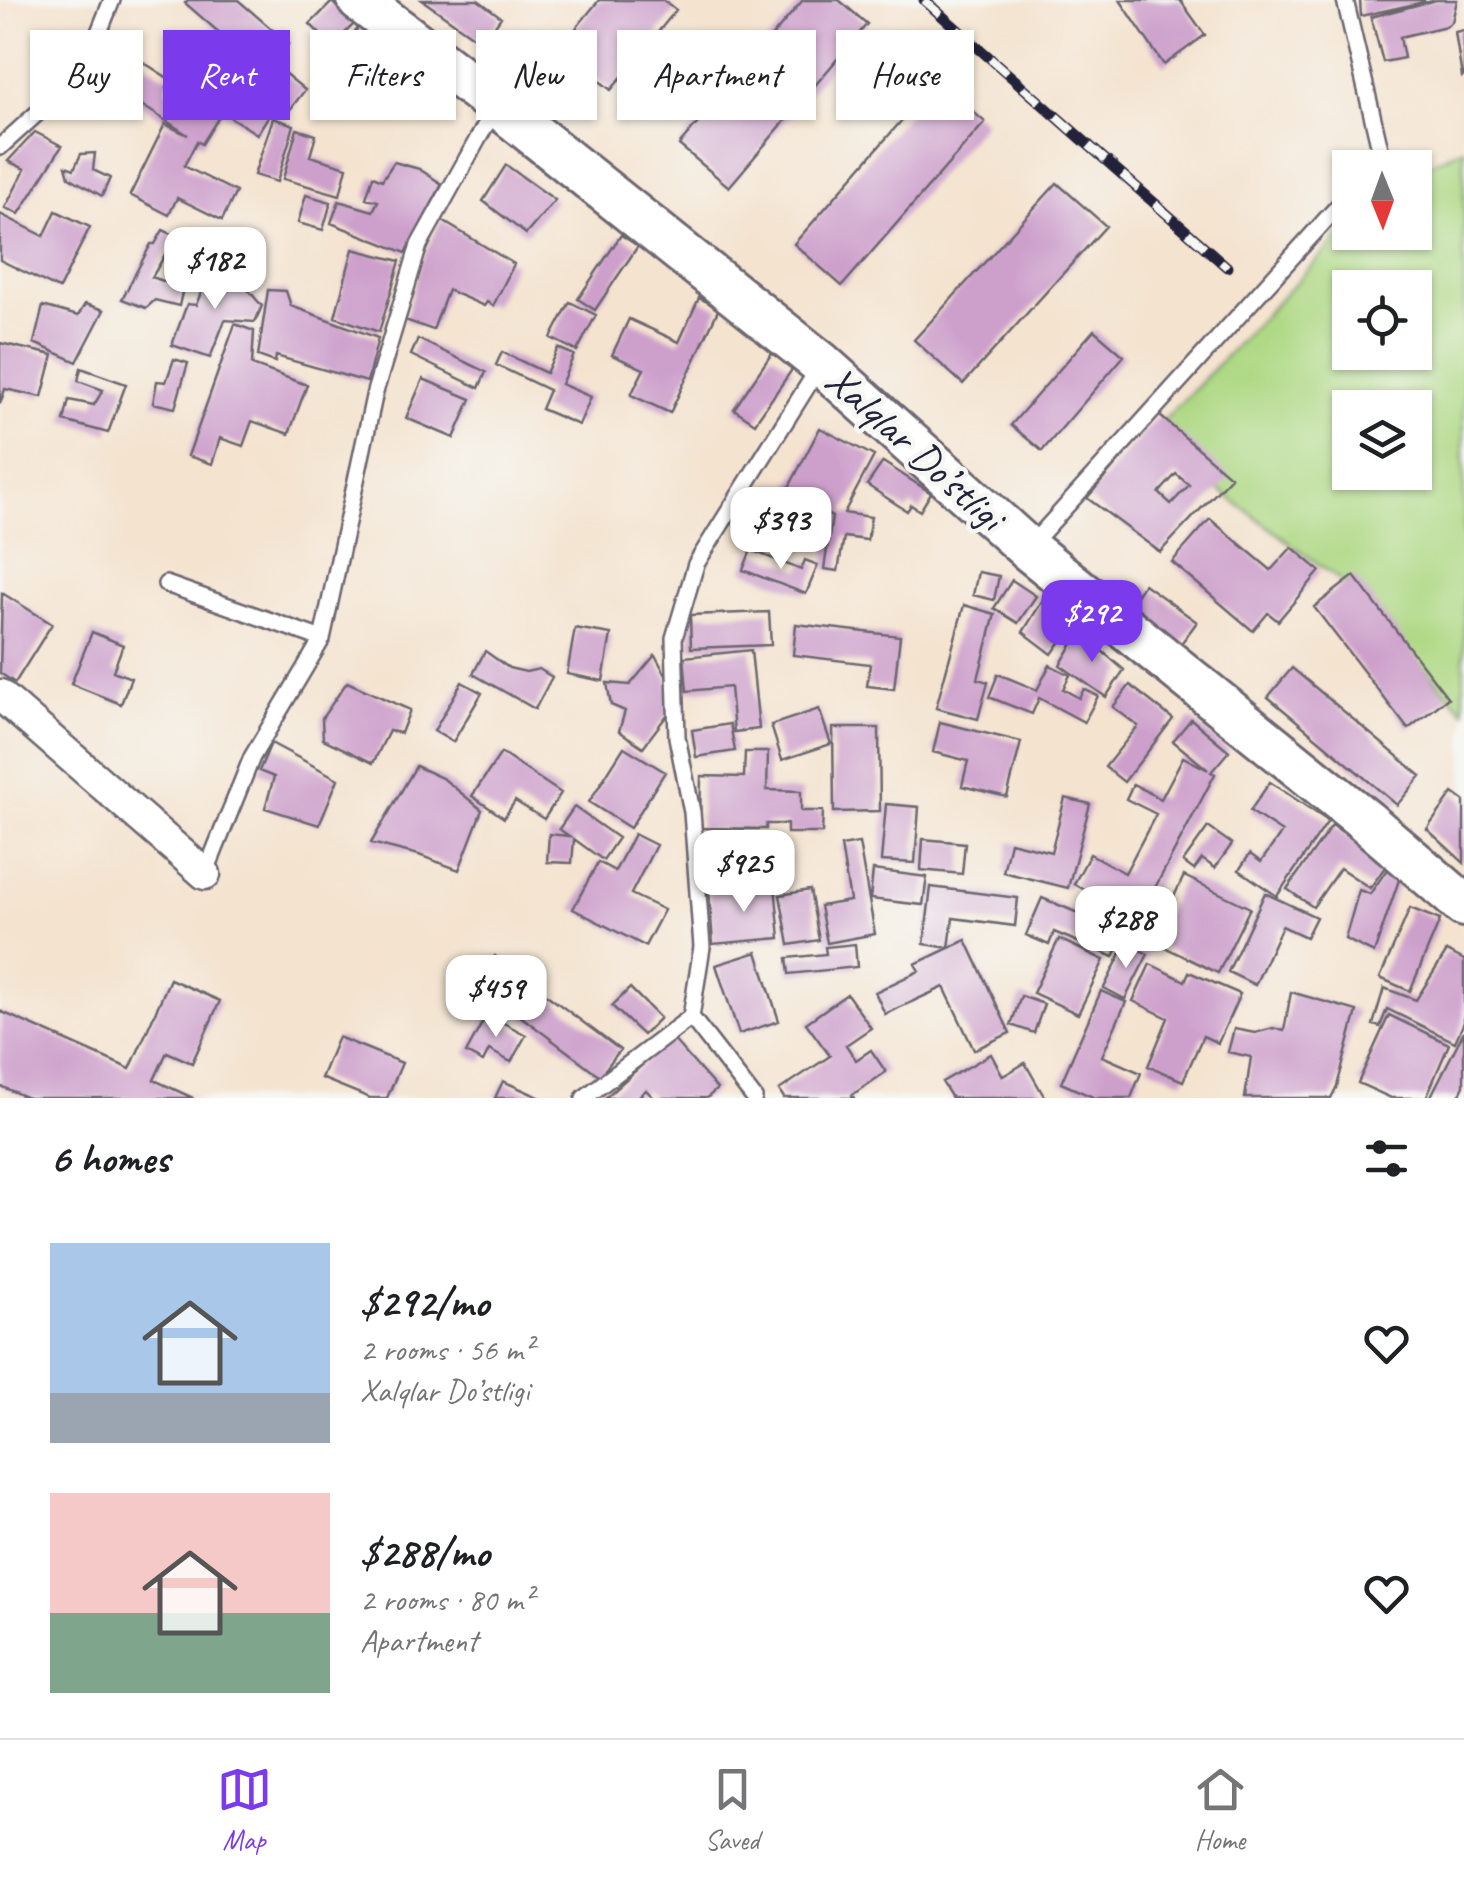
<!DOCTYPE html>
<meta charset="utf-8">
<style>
body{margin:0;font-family:Caveat,sans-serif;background:#f2f2f2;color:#202124;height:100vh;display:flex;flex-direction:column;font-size:38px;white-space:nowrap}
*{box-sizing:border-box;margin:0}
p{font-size:32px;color:#757577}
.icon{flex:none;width:55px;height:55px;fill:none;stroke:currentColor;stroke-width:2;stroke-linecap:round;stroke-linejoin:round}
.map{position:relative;height:1098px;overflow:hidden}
.side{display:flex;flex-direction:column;background:#fff;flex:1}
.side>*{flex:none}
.guide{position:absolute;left:30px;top:30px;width:1405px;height:90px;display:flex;gap:20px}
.needle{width:65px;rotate:179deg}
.buttons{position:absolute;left:1332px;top:150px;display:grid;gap:20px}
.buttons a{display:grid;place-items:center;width:100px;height:100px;border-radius:0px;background:#fff;box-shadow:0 2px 8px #0004;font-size:50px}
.price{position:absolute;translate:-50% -85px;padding:0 22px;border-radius:20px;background:#fff;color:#222;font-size:32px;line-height:65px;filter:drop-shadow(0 2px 5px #0008)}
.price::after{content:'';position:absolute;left:50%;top:60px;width:30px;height:22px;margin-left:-15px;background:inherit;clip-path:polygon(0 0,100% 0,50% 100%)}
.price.on{background:#7c3aed;color:#fff}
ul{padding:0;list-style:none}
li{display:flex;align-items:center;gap:30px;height:250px;padding:0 50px}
li span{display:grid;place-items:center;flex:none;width:280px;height:200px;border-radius:0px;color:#555}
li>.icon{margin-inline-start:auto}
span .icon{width:120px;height:120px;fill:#fffc;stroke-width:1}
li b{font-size:42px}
h2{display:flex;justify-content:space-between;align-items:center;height:120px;padding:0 50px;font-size:42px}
.chip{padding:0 35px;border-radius:0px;background:#fff;box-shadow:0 2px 8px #0004;font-size:35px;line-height:90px}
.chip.on{background:#7c3aed;color:#fff}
.dock{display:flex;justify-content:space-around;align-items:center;height:140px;border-top:2px solid #e0e0e0;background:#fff;font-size:28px;color:#757577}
.dock a{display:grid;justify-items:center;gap:5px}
.dock .on{color:#7c3aed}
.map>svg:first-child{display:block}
.green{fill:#afd985;stroke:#687e60;stroke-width:2.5;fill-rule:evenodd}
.building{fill:#cda0cc;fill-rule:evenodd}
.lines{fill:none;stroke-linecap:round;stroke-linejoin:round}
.service-casing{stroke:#6c666f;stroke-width:20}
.minor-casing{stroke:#6c666f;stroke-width:35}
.secondary-casing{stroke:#6c666f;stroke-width:48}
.service{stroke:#fff;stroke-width:15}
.minor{stroke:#fff;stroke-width:30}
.secondary{stroke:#fff;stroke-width:42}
.rail-casing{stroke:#22223b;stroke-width:11}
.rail{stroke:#f6f6f2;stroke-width:8;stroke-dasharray:22;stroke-linecap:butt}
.labels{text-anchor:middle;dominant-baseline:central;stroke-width:9;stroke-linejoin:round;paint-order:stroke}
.street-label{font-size:42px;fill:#22223b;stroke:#f6f6f2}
</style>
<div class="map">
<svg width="1464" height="1098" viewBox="0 0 1464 1098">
<rect width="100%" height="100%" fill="#f6f6f2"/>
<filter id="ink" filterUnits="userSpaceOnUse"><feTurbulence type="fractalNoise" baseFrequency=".01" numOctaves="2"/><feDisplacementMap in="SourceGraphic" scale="20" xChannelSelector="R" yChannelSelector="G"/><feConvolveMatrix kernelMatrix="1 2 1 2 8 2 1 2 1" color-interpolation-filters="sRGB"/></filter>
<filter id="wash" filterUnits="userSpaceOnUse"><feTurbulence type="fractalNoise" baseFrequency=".0048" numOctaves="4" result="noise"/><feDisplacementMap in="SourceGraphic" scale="40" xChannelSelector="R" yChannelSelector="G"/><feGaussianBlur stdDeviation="2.25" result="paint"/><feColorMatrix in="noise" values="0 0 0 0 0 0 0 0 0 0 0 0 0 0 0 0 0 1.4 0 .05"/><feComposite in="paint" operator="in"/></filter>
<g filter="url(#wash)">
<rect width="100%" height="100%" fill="#f4e3cf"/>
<path class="green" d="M 1464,148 L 1464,711 L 1349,587 L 1148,437 L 1350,226 L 1350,232 L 1415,232 L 1415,171 ZM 1350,288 L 1415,288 L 1415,352 L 1350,352 ZM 1350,408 L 1415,408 L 1415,472 L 1350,472 Z"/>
<g id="blocks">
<path class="building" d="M 188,0 L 238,0 L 289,44 L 260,68 L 185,3 Z
M 422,0 L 478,0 L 501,17 L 483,43 Z
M 599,0 L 663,0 L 676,10 L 611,90 L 559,49 Z
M 803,0 L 839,0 L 867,24 L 729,187 L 679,145 Z
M 1120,0 L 1180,0 L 1205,35 L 1164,65 Z
M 1360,0 L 1424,0 L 1424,2 L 1361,16 Z
M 1436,0 L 1457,0 L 1452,22 L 1446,26 L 1400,37 L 1404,58 L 1383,62 L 1371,17 Z
M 332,2 L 354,24 L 332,46 L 310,24 Z
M 359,27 L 437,92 L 418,116 L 378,83 L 364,100 L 333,73 L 350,52 L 343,47 Z
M 1464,30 L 1464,76 L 1462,77 L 1455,32 Z
M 135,57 L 171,80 L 166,88 L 181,97 L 202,65 L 273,109 L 257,134 L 222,112 L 202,144 L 197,141 L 184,166 L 236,192 L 222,220 L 177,198 L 169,215 L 130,195 L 165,124 L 188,135 L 115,88 Z
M 272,63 L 305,90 L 285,116 L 251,89 Z
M 937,80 L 985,122 L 842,286 L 794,244 Z
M 273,118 L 294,125 L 277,182 L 254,175 Z
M 297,129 L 316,135 L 310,156 L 347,167 L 340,195 L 283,179 Z
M 35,132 L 62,146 L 19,214 L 5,208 L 25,169 L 8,161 Z
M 95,153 L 93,170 L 110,178 L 102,196 L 69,177 L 66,166 L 74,169 L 81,154 Z
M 394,162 L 419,169 L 442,184 L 406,253 L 331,223 L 339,201 L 373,211 L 378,201 L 366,198 L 373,176 L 382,180 Z
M 506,165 L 555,200 L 526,234 L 483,201 Z
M 1057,183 L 1106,226 L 963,384 L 914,340 Z
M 306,195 L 331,202 L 323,230 L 298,223 Z
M 56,211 L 90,227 L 59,289 L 0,260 L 0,214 L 44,236 Z
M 441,220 L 514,264 L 493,306 L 487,302 L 484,306 L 448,290 L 433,330 L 405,320 L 421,263 Z
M 163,230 L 176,236 L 152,277 L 183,288 L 179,306 L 155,300 L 146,308 L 122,299 L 151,244 L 155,244 Z
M 621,235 L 638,246 L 595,310 L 578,299 Z
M 353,249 L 400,261 L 379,332 L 335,317 Z
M 214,261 L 236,276 L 262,306 L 255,322 L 225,320 L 210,358 L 172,345 L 187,304 L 196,305 Z
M 268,290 L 286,291 L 291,306 L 378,338 L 367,382 L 276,356 L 275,362 L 258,356 Z
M 699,298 L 719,308 L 670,413 L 631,395 L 644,369 L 612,355 L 629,319 L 679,342 Z
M 570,302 L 596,315 L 577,351 L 551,338 Z
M 85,304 L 104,310 L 77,362 L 34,343 L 43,306 L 78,316 Z
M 235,324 L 254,331 L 252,365 L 307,385 L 289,434 L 252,421 L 243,446 L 220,438 L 212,464 L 188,456 Z
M 1094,330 L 1124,356 L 1042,451 L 1011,425 Z
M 418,339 L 486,372 L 479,388 L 411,355 Z
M 0,343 L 53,355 L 42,397 L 5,389 L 0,404 Z
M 558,348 L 574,355 L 561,384 L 591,397 L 579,425 L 541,409 L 549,390 L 496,365 L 502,352 L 546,373 Z
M 772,353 L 793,368 L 755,423 L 734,409 Z
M 174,359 L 188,363 L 175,408 L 153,403 L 157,381 L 166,382 Z
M 81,368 L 126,384 L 108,433 L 64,421 L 69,400 L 94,405 L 103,390 L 78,381 Z
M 423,379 L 471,399 L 454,438 L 406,418 Z
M 1159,415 L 1231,477 L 1160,552 L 1087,498 ZM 1176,474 L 1189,485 L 1171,504 L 1159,493 Z
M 820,428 L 874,456 L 844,513 L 871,517 L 867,540 L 844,537 L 838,571 L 824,569 L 832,517 L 786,493 Z
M 883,462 L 931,493 L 920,511 L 911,505 L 907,511 L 867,485 Z
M 1210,519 L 1271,570 L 1292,547 L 1320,571 L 1278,621 L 1268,613 L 1253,631 L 1172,562 Z
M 751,550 L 801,570 L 805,560 L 818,565 L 806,594 L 743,570 Z
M 978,572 L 999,576 L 994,600 L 973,595 Z
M 1354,576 L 1448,698 L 1408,729 L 1314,607 Z
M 1012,580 L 1036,596 L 1018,623 L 994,608 Z
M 1144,584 L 1197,622 L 1177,649 L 1125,612 Z
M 2,593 L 52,624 L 15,683 L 0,673 Z
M 1044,598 L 1076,620 L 1052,654 L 1023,632 Z
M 964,605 L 995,614 L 978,679 L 988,682 L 978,719 L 936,708 Z
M 769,612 L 771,645 L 691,648 L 690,615 Z
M 796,624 L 900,636 L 894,689 L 867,686 L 870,664 L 793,655 Z
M 575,628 L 611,634 L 603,681 L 567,674 Z
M 92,632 L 123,645 L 113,671 L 131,678 L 121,704 L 71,684 Z
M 1080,632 L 1124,670 L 1106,697 L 1060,665 Z
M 751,650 L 759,729 L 734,732 L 730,687 L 687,691 L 684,657 Z
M 485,651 L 509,668 L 526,672 L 539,669 L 552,677 L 535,709 L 473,674 Z
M 655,655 L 668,679 L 671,710 L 643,747 L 619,731 L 625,711 L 611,705 L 607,683 L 630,685 Z
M 1050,665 L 1070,675 L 1063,689 L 1079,698 L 1084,689 L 1098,696 L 1084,722 L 1039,698 L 1032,714 L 989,697 L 998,674 L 1037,690 Z
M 1292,668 L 1421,776 L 1397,805 L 1268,697 Z
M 347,682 L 410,710 L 401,733 L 389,731 L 373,763 L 323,739 L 322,718 Z
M 462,682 L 482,693 L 453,742 L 434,731 Z
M 1130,685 L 1173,719 L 1124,782 L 1105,767 L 1138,726 L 1113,707 Z
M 819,709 L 831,744 L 782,760 L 771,725 Z
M 1191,719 L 1229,751 L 1211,772 L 1215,774 L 1139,918 L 1074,884 L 1090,854 L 1125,873 L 1156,814 L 1126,799 L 1133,784 L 1161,799 L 1183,757 L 1208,770 L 1173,741 Z
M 940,722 L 1021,742 L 1007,797 L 962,786 L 968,761 L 933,752 Z
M 730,724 L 735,751 L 696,757 L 692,730 Z
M 833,728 L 879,728 L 880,811 L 834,812 Z
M 271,743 L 338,779 L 319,825 L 265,808 L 274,777 L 259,771 Z
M 624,747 L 665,772 L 630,828 L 589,802 Z
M 745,752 L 768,752 L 767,790 L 801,791 L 801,811 L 823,811 L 822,833 L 787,833 L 787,824 L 766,824 L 766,829 L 700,828 L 701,776 L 744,777 Z
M 501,753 L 561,793 L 544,819 L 515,801 L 504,818 L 472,796 Z
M 416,766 L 444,779 L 482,810 L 459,870 L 419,855 L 371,843 Z
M 1270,782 L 1328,821 L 1277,896 L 1239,870 L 1250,854 L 1261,862 L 1282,832 L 1250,811 Z
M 1453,793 L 1464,801 L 1464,863 L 1427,829 Z
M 1065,798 L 1090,804 L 1068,888 L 1003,872 L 1010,842 L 1051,852 Z
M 886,804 L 919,807 L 915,863 L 881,861 Z
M 574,807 L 618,838 L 603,860 L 574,839 L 572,863 L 547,862 L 549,834 L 569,836 L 559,829 Z
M 1332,825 L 1388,863 L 1370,888 L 1340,868 L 1313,907 L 1287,889 Z
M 1208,827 L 1232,844 L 1215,868 L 1202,859 L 1194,870 L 1183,862 Z
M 634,834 L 656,845 L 631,894 L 664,910 L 645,946 L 573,909 L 598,862 L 615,871 Z
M 923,839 L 965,843 L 962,874 L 921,870 Z
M 859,843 L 875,934 L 827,943 L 820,906 L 850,901 L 841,846 Z
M 1388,868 L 1400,877 L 1374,953 L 1345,939 L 1359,890 L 1370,894 Z
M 873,870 L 927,877 L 923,905 L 870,899 Z
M 1184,876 L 1250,908 L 1218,973 L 1152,941 Z
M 775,885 L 780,938 L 713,944 L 709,891 Z
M 931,887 L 1018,898 L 1015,926 L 953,918 L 949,948 L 966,940 L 1010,1033 L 974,1050 L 944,987 L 885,1014 L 875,992 L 919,971 L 915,964 L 949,948 L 924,944 Z
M 810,890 L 819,940 L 789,945 L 780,895 Z
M 1265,893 L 1316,917 L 1306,937 L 1282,926 L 1255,985 L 1228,972 Z
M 1042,898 L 1124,932 L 1114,957 L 1054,932 L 1049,945 L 1026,935 Z
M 1410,908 L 1440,920 L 1410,991 L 1380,978 Z
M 1059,939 L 1104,960 L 1078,1014 L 1033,993 Z
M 1126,943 L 1148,954 L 1125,999 L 1104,988 Z
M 855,944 L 857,967 L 789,974 L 787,958 L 826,954 L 825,947 Z
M 1447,951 L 1464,960 L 1464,1022 L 1455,1042 L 1387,1009 L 1380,1027 L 1373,1025 L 1384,988 L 1416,1000 Z
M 757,952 L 779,1021 L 739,1034 L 716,965 Z
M 495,956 L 620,1050 L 600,1076 L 475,982 Z
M 1150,964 L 1185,981 L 1189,972 L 1240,994 L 1218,1043 L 1203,1036 L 1183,1081 L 1148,1066 L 1168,1018 L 1133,1001 Z
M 170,979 L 220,1001 L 192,1063 L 167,1052 L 154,1080 L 193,1098 L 28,1098 L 0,1086 L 0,1011 L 130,1069 Z
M 630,988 L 660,1018 L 643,1035 L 612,1006 Z
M 1101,991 L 1126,1002 L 1102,1056 L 1141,1073 L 1131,1098 L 1095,1098 L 1061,1083 Z
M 1291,992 L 1357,1011 L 1337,1086 L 1331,1098 L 1245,1098 L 1251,1057 L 1228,1052 L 1234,1029 L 1255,1033 L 1273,1028 L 1284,1031 Z
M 847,994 L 871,1028 L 846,1045 L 856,1060 L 871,1050 L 886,1072 L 852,1095 L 854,1098 L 784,1098 L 779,1090 L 830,1056 L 806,1023 Z
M 1021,996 L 1044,1004 L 1034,1033 L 1011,1025 Z
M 487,1014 L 526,1035 L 511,1062 L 489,1050 L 483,1062 L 466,1053 Z
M 1389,1015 L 1449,1044 L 1426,1098 L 1391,1098 L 1358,1083 Z
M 1464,1031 L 1464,1086 L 1458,1098 L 1430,1098 Z
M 338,1037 L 402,1063 L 387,1098 L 370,1098 L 321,1078 Z
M 672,1038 L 717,1089 L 707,1098 L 654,1098 L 646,1090 L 637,1098 L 605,1098 Z
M 991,1054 L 1003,1076 L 1025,1063 L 1045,1098 L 952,1098 L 942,1082 Z
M 503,1081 L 541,1098 L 495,1098 Z"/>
</g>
</g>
<g filter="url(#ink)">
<use href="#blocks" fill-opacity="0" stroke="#6c666f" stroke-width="2.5"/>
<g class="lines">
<g class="service-casing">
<path id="service" d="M 1345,0 L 1382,157 L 1373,168
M 0,147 L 65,88 L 95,42 L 112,0
M 1030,546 L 1350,193
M 166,584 L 322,639
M 205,874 L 252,757 L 322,639 L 375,392 L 419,245 L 495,108
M 584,1098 L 691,1017
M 754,1098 L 691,1017 L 702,947 L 692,812 L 677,737 L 674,638 L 696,564 L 820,366"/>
</g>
<g class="minor-casing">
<path id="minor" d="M 0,695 L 205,874"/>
</g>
<g class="secondary-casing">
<path id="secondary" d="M 359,0 L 497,105 L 822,364 L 1028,549 L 1366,821 L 1464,905"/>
</g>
<use href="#service" class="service"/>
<use href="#minor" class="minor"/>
<use href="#secondary" class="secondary"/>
<g class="rail-casing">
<path id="rail" d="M 924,0 L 1227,267"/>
</g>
<use href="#rail" class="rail"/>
</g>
</g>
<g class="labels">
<g class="street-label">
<text transform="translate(915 448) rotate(42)">Xalqlar Do’stligi</text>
</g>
</g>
</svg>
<div class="buttons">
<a><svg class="needle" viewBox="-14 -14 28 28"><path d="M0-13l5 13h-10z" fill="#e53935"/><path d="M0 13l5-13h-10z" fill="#757577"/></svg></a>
<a><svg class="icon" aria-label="locate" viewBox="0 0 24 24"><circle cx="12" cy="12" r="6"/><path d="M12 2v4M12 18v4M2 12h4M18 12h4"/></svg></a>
<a><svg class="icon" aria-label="layers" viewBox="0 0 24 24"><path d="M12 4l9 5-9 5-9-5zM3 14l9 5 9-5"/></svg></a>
</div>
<b class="price" style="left:215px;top:312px">$182</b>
<b class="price" style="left:781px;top:572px">$393</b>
<b class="price on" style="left:1092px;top:665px">$292</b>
<b class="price" style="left:744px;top:915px">$925</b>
<b class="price" style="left:1126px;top:971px">$288</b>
<b class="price" style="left:496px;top:1040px">$459</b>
<div class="guide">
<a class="chip">Buy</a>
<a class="chip on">Rent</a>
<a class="chip">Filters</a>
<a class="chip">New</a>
<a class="chip">Apartment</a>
<a class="chip">House</a>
</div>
</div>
<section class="side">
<h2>6 homes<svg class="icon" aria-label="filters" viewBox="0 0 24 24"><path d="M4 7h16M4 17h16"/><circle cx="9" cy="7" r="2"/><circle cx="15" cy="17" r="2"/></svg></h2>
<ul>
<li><span style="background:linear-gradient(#a9c7e8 75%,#9aa5b1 0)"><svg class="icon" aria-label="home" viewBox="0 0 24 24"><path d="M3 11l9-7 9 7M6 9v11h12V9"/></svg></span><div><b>$292/mo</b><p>2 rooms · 56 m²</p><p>Xalqlar Do’stligi</p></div><svg class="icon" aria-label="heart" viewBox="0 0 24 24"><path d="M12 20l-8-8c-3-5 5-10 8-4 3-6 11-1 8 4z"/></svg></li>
<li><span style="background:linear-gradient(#f6c9c9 60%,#7fa58c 0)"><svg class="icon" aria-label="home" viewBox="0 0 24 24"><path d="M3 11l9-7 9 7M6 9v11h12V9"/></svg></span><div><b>$288/mo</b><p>2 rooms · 80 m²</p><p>Apartment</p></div><svg class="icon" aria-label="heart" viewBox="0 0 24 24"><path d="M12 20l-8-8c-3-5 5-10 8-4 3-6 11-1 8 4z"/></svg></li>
</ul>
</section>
<nav class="dock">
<a class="on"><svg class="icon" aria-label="map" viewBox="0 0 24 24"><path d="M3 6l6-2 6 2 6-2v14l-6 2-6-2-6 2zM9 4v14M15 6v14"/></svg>Map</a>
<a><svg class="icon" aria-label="saved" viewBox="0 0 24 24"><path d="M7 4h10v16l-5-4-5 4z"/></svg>Saved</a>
<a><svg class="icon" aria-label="home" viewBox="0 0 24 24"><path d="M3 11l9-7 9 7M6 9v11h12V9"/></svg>Home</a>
</nav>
